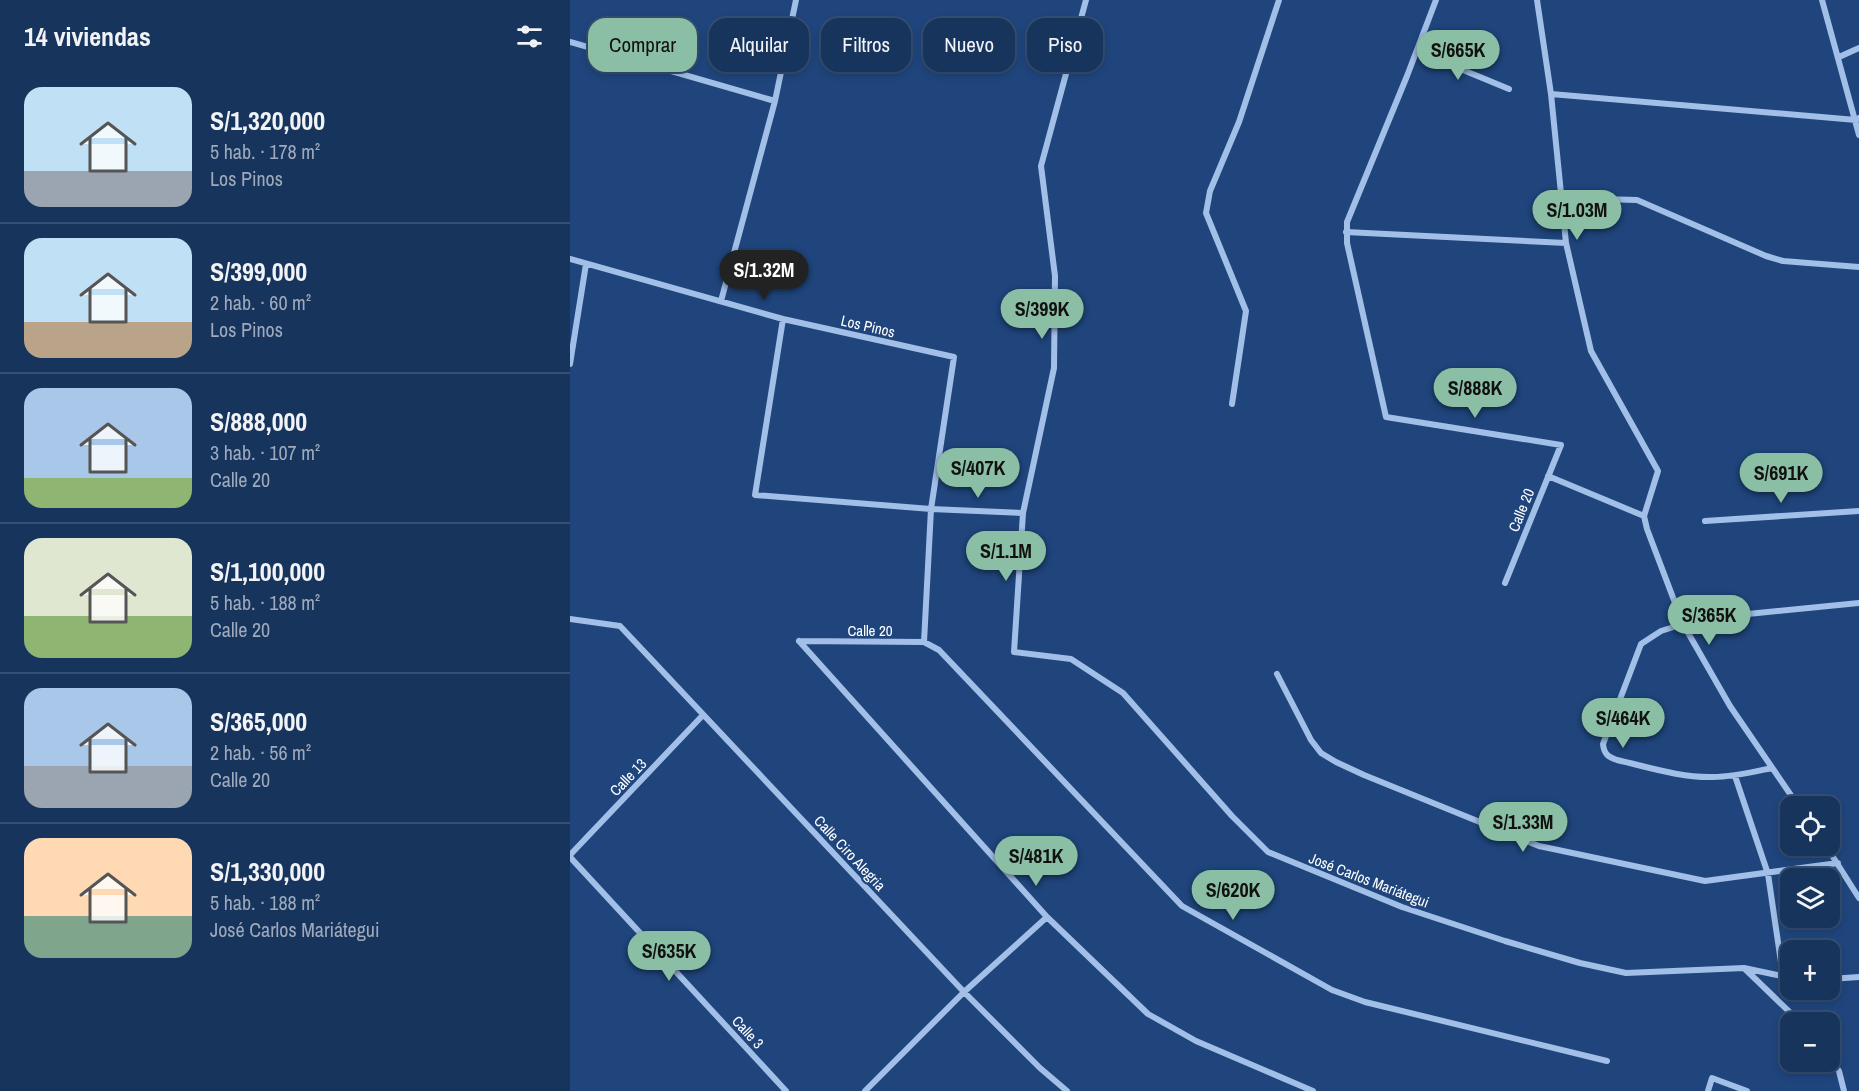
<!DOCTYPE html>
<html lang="es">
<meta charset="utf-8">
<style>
body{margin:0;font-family:"Archivo Narrow",sans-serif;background:#203c63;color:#f1f3f6;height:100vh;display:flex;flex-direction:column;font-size:22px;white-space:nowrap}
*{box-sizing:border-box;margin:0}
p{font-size:20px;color:#9eaabc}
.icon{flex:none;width:33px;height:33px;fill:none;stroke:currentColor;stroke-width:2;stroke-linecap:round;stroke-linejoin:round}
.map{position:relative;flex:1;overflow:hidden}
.side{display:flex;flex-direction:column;background:#17345d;width:570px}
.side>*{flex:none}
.hud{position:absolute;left:18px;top:18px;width:570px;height:54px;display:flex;gap:12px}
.buttons{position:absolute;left:1210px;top:796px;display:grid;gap:12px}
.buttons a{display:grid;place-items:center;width:60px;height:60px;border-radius:12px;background:#17345d;box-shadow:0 3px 9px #0003,0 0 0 2px #364f72;font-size:30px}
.price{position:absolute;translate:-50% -51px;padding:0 14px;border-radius:21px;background:#8abfa5;color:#111;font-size:20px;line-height:39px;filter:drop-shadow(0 2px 3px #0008)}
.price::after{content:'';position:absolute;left:50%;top:36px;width:18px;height:14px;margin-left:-9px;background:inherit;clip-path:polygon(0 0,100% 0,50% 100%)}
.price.current{background:#222;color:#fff}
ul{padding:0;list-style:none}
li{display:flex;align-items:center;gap:18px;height:150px;padding:0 24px}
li+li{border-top:2px solid #364f72}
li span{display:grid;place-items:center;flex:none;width:168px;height:120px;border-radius:18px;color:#555}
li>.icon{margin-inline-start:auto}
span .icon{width:72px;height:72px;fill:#fffc;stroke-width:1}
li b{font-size:26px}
h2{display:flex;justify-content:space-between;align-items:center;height:72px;padding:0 24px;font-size:26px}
.chip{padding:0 21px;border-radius:18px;background:#17345d;box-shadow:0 3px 9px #0003,0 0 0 2px #364f72;font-size:21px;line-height:54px}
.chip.current{background:#8abfa5;color:#111}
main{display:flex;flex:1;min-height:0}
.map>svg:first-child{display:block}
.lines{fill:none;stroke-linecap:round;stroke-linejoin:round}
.minor{stroke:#a2bfe7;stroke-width:6}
.labels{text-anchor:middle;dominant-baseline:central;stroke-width:4.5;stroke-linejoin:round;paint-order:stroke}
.street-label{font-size:15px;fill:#fff;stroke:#1f457c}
</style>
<main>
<section class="side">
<h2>14 viviendas<svg class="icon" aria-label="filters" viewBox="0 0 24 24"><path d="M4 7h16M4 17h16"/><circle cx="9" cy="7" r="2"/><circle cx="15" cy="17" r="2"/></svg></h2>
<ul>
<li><span style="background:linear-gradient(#bfe0f5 70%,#9aa5b1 0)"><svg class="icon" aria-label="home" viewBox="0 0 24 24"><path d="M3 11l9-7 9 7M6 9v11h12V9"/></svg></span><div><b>S/1,320,000</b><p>5 hab. · 178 m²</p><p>Los Pinos</p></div></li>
<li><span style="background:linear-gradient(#bfe0f5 70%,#b9a48a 0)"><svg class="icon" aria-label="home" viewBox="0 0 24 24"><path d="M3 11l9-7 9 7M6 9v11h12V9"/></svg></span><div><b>S/399,000</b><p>2 hab. · 60 m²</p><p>Los Pinos</p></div></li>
<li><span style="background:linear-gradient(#a9c7e8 75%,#8fb573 0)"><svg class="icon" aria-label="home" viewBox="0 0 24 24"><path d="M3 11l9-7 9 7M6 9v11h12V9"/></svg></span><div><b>S/888,000</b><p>3 hab. · 107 m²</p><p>Calle 20</p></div></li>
<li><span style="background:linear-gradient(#dfe7d0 65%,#8fb573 0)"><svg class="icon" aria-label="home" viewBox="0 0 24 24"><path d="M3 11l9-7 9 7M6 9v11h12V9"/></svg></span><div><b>S/1,100,000</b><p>5 hab. · 188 m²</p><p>Calle 20</p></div></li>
<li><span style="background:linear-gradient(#a9c7e8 65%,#9aa5b1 0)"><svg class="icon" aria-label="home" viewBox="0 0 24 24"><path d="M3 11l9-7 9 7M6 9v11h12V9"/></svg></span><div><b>S/365,000</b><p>2 hab. · 56 m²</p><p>Calle 20</p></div></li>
<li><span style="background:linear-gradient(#ffd9b3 65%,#7fa58c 0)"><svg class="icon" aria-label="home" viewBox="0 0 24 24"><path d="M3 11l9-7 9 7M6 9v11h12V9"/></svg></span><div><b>S/1,330,000</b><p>5 hab. · 188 m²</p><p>José Carlos Mariátegui</p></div></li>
</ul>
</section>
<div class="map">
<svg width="1289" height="1091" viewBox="0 0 1289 1091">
<rect width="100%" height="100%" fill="#1f457c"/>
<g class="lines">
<path class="minor" d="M 516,0 L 471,166 L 485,276 L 484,368 L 453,513 L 444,652 L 501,659 L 553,693 L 662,816 L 698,852 L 832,907 L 935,941 L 1010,963 L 1056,973 L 1174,968 L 1221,978
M 866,0 L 837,76 L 777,222 L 777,243 L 816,417 L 991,445 L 935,583
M 967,0 L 981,94 L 996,243 L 1021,351 L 1088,471 L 1074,516 L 1077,529 L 1113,624 L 1160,706 L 1229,807
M 1252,0 L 1289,135
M 0,42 L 205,101
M 847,51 L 939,89
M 1269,57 L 1289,48
M 981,94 L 1286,120 L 1289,118
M 990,198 L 1067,200 L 1196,256 L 1213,261 L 1289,267
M 776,232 L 996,243
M 0,259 L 213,319 L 384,357 L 361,509 L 354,642
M 151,301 L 205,101 L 226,0
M 213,319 L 185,495 L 361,509 L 453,513
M 0,364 L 16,264
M 662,404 L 676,311 L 636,213 L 640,191 L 669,122 L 709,0
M 978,476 L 1074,516
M 1135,521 L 1289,511
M 1158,616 L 1289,603
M 0,619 L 50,626 L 394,992 L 470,1068 L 497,1091
M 1113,624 L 1091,631 L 1071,644 L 1033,744 C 1034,754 1038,757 1047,760 C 1078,767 1111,778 1143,777 C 1163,777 1183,772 1202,768
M 229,641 L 354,642 L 369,650 L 612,906 L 762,990 L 795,1002 L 1037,1061
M 229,641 L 477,917 L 578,1014 L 626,1041 L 743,1091
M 707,674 L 741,740 L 751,753 L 766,762 L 794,775 L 969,846 L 1135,881 L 1268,863
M 1165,776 L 1198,874 L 1213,976
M 1256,846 L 1289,898
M 0,855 L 133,715
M 0,857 L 216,1091
M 1175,969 L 1231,1023
M 1260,979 L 1289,977
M 1260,1057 L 1269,1071 L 1274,1091
M 295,1091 L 394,992 L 477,917
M 1138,1091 L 1142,1078 L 1177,1091"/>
</g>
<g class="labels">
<g class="street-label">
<text transform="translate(298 326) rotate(13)">Los Pinos</text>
<text transform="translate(951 510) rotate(-68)">Calle 20</text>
<text x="300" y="630">Calle 20</text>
<text transform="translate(58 777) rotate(-46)">Calle 13</text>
<text transform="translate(280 853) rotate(47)">Calle Ciro Alegria</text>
<text transform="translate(799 880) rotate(21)">José Carlos Mariátegui</text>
<text transform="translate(178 1032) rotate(47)">Calle 3</text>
</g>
</g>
</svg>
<div class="buttons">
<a><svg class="icon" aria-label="locate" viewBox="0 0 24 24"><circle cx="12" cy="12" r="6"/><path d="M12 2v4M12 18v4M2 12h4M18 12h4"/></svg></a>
<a><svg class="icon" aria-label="layers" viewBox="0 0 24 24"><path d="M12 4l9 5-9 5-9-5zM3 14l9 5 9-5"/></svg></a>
<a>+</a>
<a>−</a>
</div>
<b class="price" style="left:888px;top:81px">S/665K</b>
<b class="price" style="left:1007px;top:241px">S/1.03M</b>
<b class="price current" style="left:194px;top:301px">S/1.32M</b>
<b class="price" style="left:472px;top:340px">S/399K</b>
<b class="price" style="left:905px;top:419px">S/888K</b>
<b class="price" style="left:408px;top:499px">S/407K</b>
<b class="price" style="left:1211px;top:504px">S/691K</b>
<b class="price" style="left:436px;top:582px">S/1.1M</b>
<b class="price" style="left:1139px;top:646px">S/365K</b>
<b class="price" style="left:1053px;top:749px">S/464K</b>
<b class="price" style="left:953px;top:853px">S/1.33M</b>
<b class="price" style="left:466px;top:887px">S/481K</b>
<b class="price" style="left:663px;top:921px">S/620K</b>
<b class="price" style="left:99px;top:982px">S/635K</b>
<div class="hud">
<a class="chip current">Comprar</a>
<a class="chip">Alquilar</a>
<a class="chip">Filtros</a>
<a class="chip">Nuevo</a>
<a class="chip">Piso</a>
</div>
</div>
</main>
